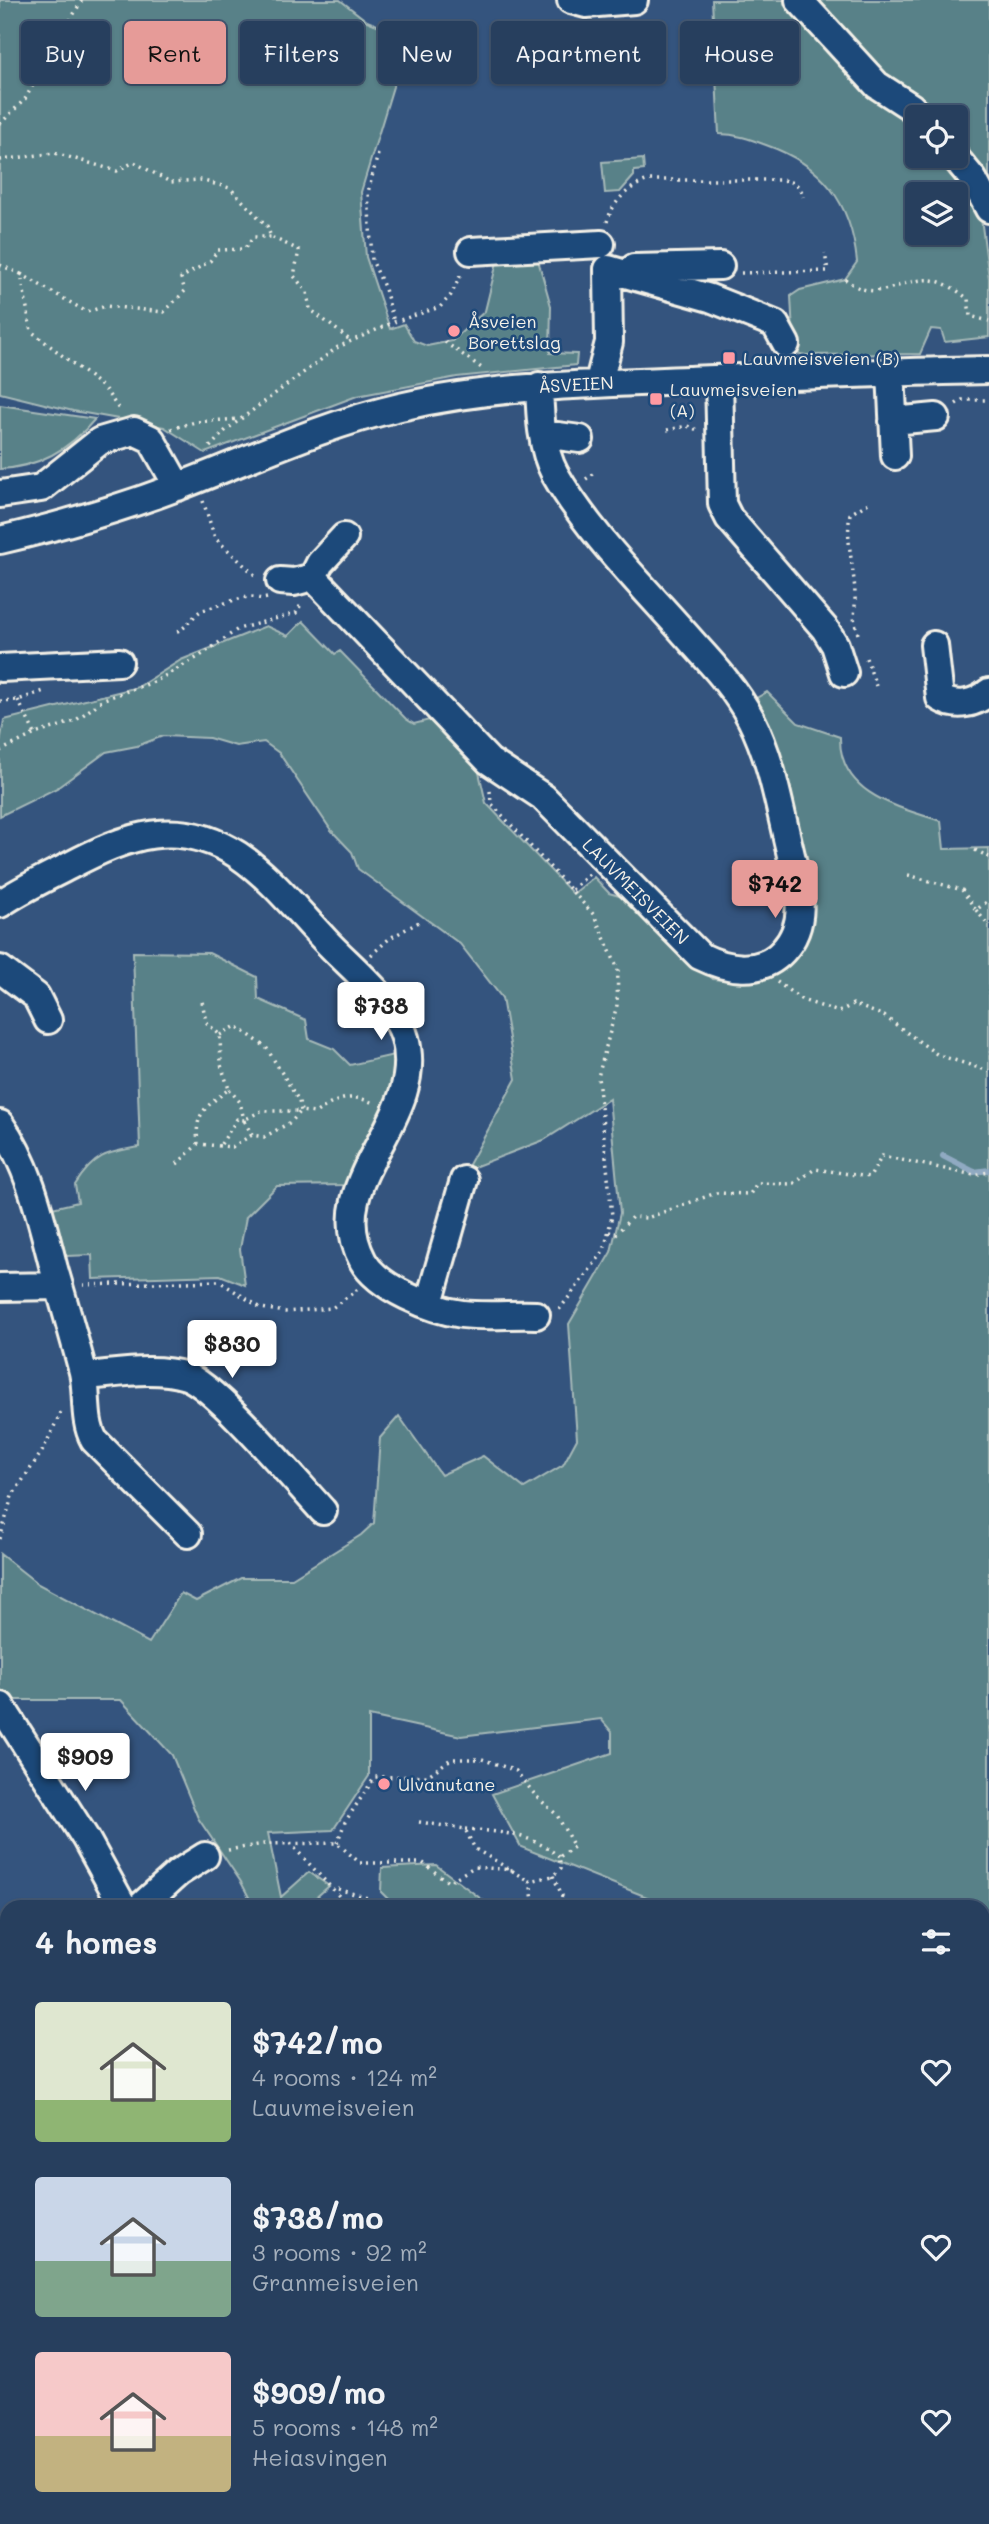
<!DOCTYPE html>
<meta charset="utf-8">
<style>
body{margin:0;font-family:Mali,sans-serif;background:#334a67;color:#f1f3f6;height:100vh;display:flex;flex-direction:column;font-size:26px;white-space:nowrap}
*{box-sizing:border-box;margin:0}
p{font-size:23px;color:#a4afbc}
.icon{flex:none;width:38px;height:38px;fill:none;stroke:currentColor;stroke-width:2;stroke-linecap:round;stroke-linejoin:round}
.map{position:relative;flex:1;overflow:hidden}
.panel{position:absolute;left:0px;top:1900px;width:990px;height:625px;display:flex;flex-direction:column;background:#273f5e;border-radius:21px 21px 0 0;box-shadow:0 2px 5px #0004,0 0 0 2px #435873}
.panel>*{flex:none}
.guide{position:absolute;left:21px;top:21px;width:948px;height:63px;display:flex;gap:14px}
.fabs{position:absolute;left:905px;top:105px;display:grid;gap:14px}
.fabs a{display:grid;place-items:center;width:63px;height:63px;border-radius:7px;background:#273f5e;box-shadow:0 2px 5px #0004,0 0 0 2px #435873;font-size:35px}
.price{position:absolute;translate:-50% -60px;padding:0 16px;border-radius:7px;background:#fff;color:#222;font-size:23px;line-height:46px;filter:drop-shadow(0 2px 4px #0008)}
.price::after{content:'';position:absolute;left:50%;top:42px;width:21px;height:16px;margin-left:-10px;background:inherit;clip-path:polygon(0 0,100% 0,50% 100%)}
.price.on{background:#e69b98;color:#111}
ul{padding:0;list-style:none}
li{display:flex;align-items:center;gap:21px;height:175px;padding:0 35px}
li span{display:grid;place-items:center;flex:none;width:196px;height:140px;border-radius:7px;color:#555}
li>.icon{margin-inline-start:auto}
span .icon{width:84px;height:84px;fill:#fffc;stroke-width:1}
li b{font-size:30px}
h2{display:flex;justify-content:space-between;align-items:center;height:84px;padding:0 35px;font-size:30px}
.pill{padding:0 24px;border-radius:7px;background:#273f5e;box-shadow:0 2px 5px #0004,0 0 0 2px #435873;font-size:24px;line-height:63px}
.pill.on{background:#e69b98;color:#111}
.map>svg:first-child{display:block}
.green{fill:#588188;stroke:#a6b9b8;stroke-width:2;fill-rule:evenodd}
.lines{fill:none;stroke-linecap:round;stroke-linejoin:round}
.stream{stroke:#90aac2;stroke-width:6}
.minor-casing{stroke:#f4f1e8;stroke-width:32}
.path{stroke:#f4f1e8;stroke-width:3.5;stroke-dasharray:2 5;stroke-linecap:butt}
.minor{stroke:#1f4a7a;stroke-width:26}
.poi-dot{fill:#ff9aa2;stroke:#1f4a7a;stroke-width:2.5}
.labels{text-anchor:middle;dominant-baseline:central;stroke-width:5;stroke-linejoin:round;paint-order:stroke}
.poi-label{font-size:18px;fill:#f4f1e8;stroke:#1f4a7a;text-anchor:start}
.street-label{font-size:18px;fill:#f4f1e8;stroke:#1f4a7a}
</style>
<div class="map">
<svg width="989" height="2524" viewBox="0 0 989 2524">
<rect width="100%" height="100%" fill="#34547e"/>
<filter id="ink" filterUnits="userSpaceOnUse"><feTurbulence type="fractalNoise" baseFrequency=".0143" numOctaves="2"/><feDisplacementMap in="SourceGraphic" scale="14" xChannelSelector="R" yChannelSelector="G"/><feConvolveMatrix kernelMatrix="1 2 1 2 8 2 1 2 1" color-interpolation-filters="sRGB"/></filter>
<g filter="url(#ink)">
<path class="green" d="M 0,0 L 340,0 L 367,21 L 408,37 L 361,192 L 366,257 L 390,329 L 404,324 L 414,341 L 427,346 L 452,341 L 485,311 L 497,262 L 538,260 L 551,306 L 550,353 L 577,354 L 576,365 L 457,377 L 357,396 L 205,453 L 164,427 L 73,411 L 0,393 Z
M 712,0 L 989,0 L 989,214 L 981,218 L 989,278 L 989,337 L 945,342 L 941,330 L 931,329 L 920,354 L 806,355 L 794,353 L 791,296 L 800,290 L 845,279 L 857,262 C 851,202 823,165 766,145 C 750,139 736,134 719,134 ZM 917,117 L 956,117 L 956,156 L 917,156 ZM 917,194 L 956,194 L 956,233 L 917,233 Z
M 643,159 L 644,170 L 634,171 L 634,176 L 620,192 L 605,193 L 602,162 Z
M 0,405 L 95,419 C 70,449 40,467 0,469 Z
M 303,621 L 335,654 L 340,651 L 406,719 L 414,724 L 433,719 L 478,768 L 486,803 L 573,894 L 594,877 L 609,893 L 630,899 L 713,979 L 742,982 L 772,976 L 797,952 L 753,700 L 767,692 L 798,723 L 840,737 C 839,794 897,807 941,821 L 944,849 L 989,848 L 989,2524 L 166,2524 L 179,2518 L 984,2518 L 984,1908 L 672,1907 L 521,1847 L 492,1794 L 612,1753 L 612,1732 L 601,1719 L 461,1736 L 369,1716 L 369,1776 L 333,1830 L 268,1833 L 281,1897 L 309,1872 L 329,1886 L 305,1907 L 254,1907 L 241,1882 L 198,1818 L 172,1755 L 121,1700 L 0,1700 L 0,1554 L 38,1584 L 149,1643 L 181,1593 L 196,1601 L 241,1578 L 292,1578 L 361,1535 L 374,1523 L 380,1438 L 399,1416 L 441,1475 L 483,1456 L 524,1488 L 563,1465 L 577,1439 L 569,1324 L 611,1252 L 620,1213 L 609,1099 L 544,1140 L 466,1170 L 516,1079 L 502,998 L 460,944 L 358,869 L 352,852 L 331,830 L 279,753 L 264,742 L 236,746 L 209,738 L 163,736 L 137,746 L 106,752 L 57,788 L 0,816 L 0,743 L 4,720 L 138,687 L 181,660 L 266,626 L 288,636 Z
M 133,952 L 209,953 L 257,977 L 258,999 L 306,1020 L 309,1039 L 334,1049 L 350,1065 L 398,1054 L 388,1106 L 347,1185 L 277,1186 L 246,1217 L 240,1249 L 245,1285 L 220,1275 L 93,1279 L 92,1255 L 66,1256 L 52,1208 L 78,1202 L 75,1185 C 94,1155 106,1152 140,1147 Z
M 436,1865 L 492,1907 L 396,1907 L 381,1892 L 382,1868 Z
M 7,2250 L 7,2518 L 152,2518 L 137,2524 L 0,2524 L 0,2254 Z"/>
<g class="lines">
<path class="stream" d="M 943,1156 L 974,1172 L 989,1170"/>
<g class="minor-casing">
<path id="minor" d="M 571,0 L 586,4 L 634,0
M 799,0 L 877,85 L 911,107 L 921,117
M 954,156 L 973,179 L 989,209
M 471,251 L 601,244
M 634,268 L 720,266
M 891,372 L 895,456
M 719,379 L 722,504 L 729,518 L 825,629 L 835,645 L 844,673
M 599,382 L 609,342 L 608,269 L 710,298 L 775,324 L 786,344
M 893,421 L 936,417
M 543,434 L 580,439
M 0,494 L 41,488 L 100,441 L 134,431 L 151,439 L 178,487
M 0,540 C 60,526 119,509 177,487 C 251,459 322,425 400,407 C 495,385 591,384 688,380 C 789,376 889,372 989,370
M 313,577 L 489,761 L 543,797 L 700,956 C 726,969 760,976 783,951 C 810,922 798,886 790,851 C 779,806 772,760 751,719 C 736,690 714,666 693,643 C 647,590 589,534 555,474 C 541,448 540,414 539,386
M 313,577 L 320,563 L 344,537
M 280,581 L 294,582 L 313,577
M 934,645 L 940,698 C 956,708 975,704 989,692
M 0,668 L 119,662
M 0,904 C 22,889 46,878 69,866 C 126,836 178,816 238,855 C 271,877 298,912 325,940 C 351,968 394,1000 405,1038 C 428,1121 319,1181 363,1261 C 378,1288 432,1310 462,1314 C 486,1317 512,1314 536,1315
M 0,969 L 36,996 L 48,1020
M 0,1124 C 30,1166 41,1219 54,1269 C 64,1303 74,1337 83,1372 C 88,1394 83,1420 94,1440 L 188,1534
M 0,1287 L 59,1286
M 429,1303 L 464,1180
M 84,1376 C 115,1374 155,1366 186,1376 C 216,1386 297,1483 323,1511
M 1,1706 L 86,1839 L 124,1908
M 139,1908 L 178,1873 L 205,1856
M 0,2016 L 7,2019
M 0,2234 L 7,2231"/>
</g>
<path class="path" d="M 0,124 L 25,99 L 82,0
M 378,154 L 368,192 L 372,260 L 385,289 L 394,322
M 0,160 L 55,153 L 117,171 L 134,162 L 170,182 L 200,180 L 230,188 L 267,226 L 271,237 L 299,250 L 294,276 L 307,292 L 310,309 L 351,341
M 607,222 C 613,201 629,186 649,180 L 782,180 C 794,183 801,184 803,197
M 0,265 L 21,274 L 31,331 L 104,388 L 121,412
M 741,273 L 828,271 L 825,253
M 21,274 L 87,312 L 106,306 L 164,312 L 185,291 L 181,278 L 210,261 L 218,250 L 244,249 L 254,237 L 271,237
M 845,279 C 876,304 895,282 923,280 C 939,278 956,289 968,299 L 970,316 L 989,321
M 445,342 L 483,369
M 956,404 L 962,400 L 989,400
M 171,429 L 195,422 L 239,419
M 667,430 L 687,426 L 698,430
M 210,447 L 226,430 L 338,347 L 394,322 L 440,307 L 451,295 L 462,272
M 586,479 L 593,474
M 203,501 L 215,538 L 258,578
M 177,631 C 188,628 193,614 203,610 C 211,608 243,596 251,597 C 258,597 259,600 267,598
M 858,634 C 851,613 856,615 855,597 C 855,569 845,542 850,514 L 870,502
M 866,658 L 876,686
M 18,700 L 35,734
M 0,701 L 18,700 L 44,691
M 0,751 L 35,734 L 75,721 L 104,699 L 154,682 L 200,656 L 238,629 L 296,613 L 302,603
M 490,791 L 491,803 L 594,915 L 618,969 L 617,1005 L 598,1077 L 612,1216 L 604,1251 L 559,1310
M 975,850 L 989,857
M 908,875 L 962,890 L 976,910 L 989,900
M 572,890 L 589,874
M 976,910 L 989,926
M 371,955 L 390,938 L 419,922
M 777,982 L 802,1000 L 839,1012 L 853,1004 L 884,1016 L 938,1055 L 989,1071
M 220,1035 L 236,1026 L 266,1047 L 299,1101 L 301,1111 L 261,1111 L 244,1120 L 252,1135
M 198,1144 C 194,1112 206,1107 229,1089 L 221,1065 L 220,1035 L 206,1022 L 202,1001
M 221,1144 L 237,1119 L 244,1120 L 240,1102 L 229,1089
M 177,1164 L 198,1144 L 232,1147 L 252,1135 L 264,1137 L 291,1122 L 301,1111 L 315,1113 C 337,1099 351,1092 375,1104
M 609,1232 L 616,1234 L 632,1217 L 647,1218 L 716,1193 L 750,1194 L 757,1183 L 793,1184 L 815,1169 L 870,1177 L 882,1156 L 974,1175 L 989,1172
M 83,1285 L 219,1281 L 261,1308 L 285,1312 L 332,1308 L 358,1289
M 0,1539 L 12,1496 L 43,1450 L 62,1410
M 419,1822 L 465,1829 L 475,1849 L 530,1881
M 465,1829 C 500,1832 532,1833 559,1857
M 290,1843 L 350,1908
M 337,1843 L 345,1822 L 375,1777 L 427,1776 L 451,1759 L 482,1759 L 516,1771 L 536,1796 L 557,1815 L 574,1847 L 559,1857 L 561,1868 L 553,1876 L 530,1881 L 533,1900 L 546,1908
M 228,1850 L 264,1844 L 337,1843 L 360,1863 L 423,1863 L 448,1882 L 474,1867 L 514,1870
M 553,1876 L 562,1895 L 560,1908
M 338,1889 L 371,1899 L 382,1908
M 984,2065 L 989,2066
M 984,2234 L 989,2238
M 599,2518 L 602,2524
M 106,2524 L 121,2518"/>
<use href="#minor" class="minor"/>
</g>
</g>
<g class="poi-dot">
<circle cx="454" cy="331" r="7"/>
<rect x="722" y="351" width="14" height="14" rx="3.5"/>
<rect x="649" y="392" width="14" height="14" rx="3.5"/>
<circle cx="384" cy="1784" r="7"/>
</g>
<g class="labels">
<g class="poi-label">
<text x="468" y="321">Åsveien<tspan x="468" dy="21">Borettslag</tspan></text>
<text x="743" y="358">Lauvmeisveien (B)</text>
<text x="670" y="389">Lauvmeisveien<tspan x="670" dy="21">(A)</tspan></text>
<text x="398" y="1784">Ulvanutane</text>
</g>
<g class="street-label">
<text transform="translate(576 384) rotate(-3)">ÅSVEIEN</text>
<text transform="translate(636 891) rotate(45)">LAUVMEISVEIEN</text>
</g>
</g>
</svg>
<div class="fabs">
<a><svg class="icon" aria-label="locate" viewBox="0 0 24 24"><circle cx="12" cy="12" r="6"/><path d="M12 2v4M12 18v4M2 12h4M18 12h4"/></svg></a>
<a><svg class="icon" aria-label="layers" viewBox="0 0 24 24"><path d="M12 4l9 5-9 5-9-5zM3 14l9 5 9-5"/></svg></a>
</div>
<b class="price on" style="left:775px;top:920px">$742</b>
<b class="price" style="left:381px;top:1042px">$738</b>
<b class="price" style="left:232px;top:1380px">$830</b>
<b class="price" style="left:85px;top:1793px">$909</b>
<div class="guide">
<a class="pill">Buy</a>
<a class="pill on">Rent</a>
<a class="pill">Filters</a>
<a class="pill">New</a>
<a class="pill">Apartment</a>
<a class="pill">House</a>
</div>
<section class="panel">
<h2>4 homes<svg class="icon" aria-label="filters" viewBox="0 0 24 24"><path d="M4 7h16M4 17h16"/><circle cx="9" cy="7" r="2"/><circle cx="15" cy="17" r="2"/></svg></h2>
<ul>
<li><span style="background:linear-gradient(#dfe7d0 70%,#8fb573 0)"><svg class="icon" aria-label="home" viewBox="0 0 24 24"><path d="M3 11l9-7 9 7M6 9v11h12V9"/></svg></span><div><b>$742/mo</b><p>4 rooms · 124 m²</p><p>Lauvmeisveien</p></div><svg class="icon" aria-label="heart" viewBox="0 0 24 24"><path d="M12 20l-8-8c-3-5 5-10 8-4 3-6 11-1 8 4z"/></svg></li>
<li><span style="background:linear-gradient(#c9d6e8 60%,#7fa58c 0)"><svg class="icon" aria-label="home" viewBox="0 0 24 24"><path d="M3 11l9-7 9 7M6 9v11h12V9"/></svg></span><div><b>$738/mo</b><p>3 rooms · 92 m²</p><p>Granmeisveien</p></div><svg class="icon" aria-label="heart" viewBox="0 0 24 24"><path d="M12 20l-8-8c-3-5 5-10 8-4 3-6 11-1 8 4z"/></svg></li>
<li><span style="background:linear-gradient(#f6c9c9 60%,#c2b280 0)"><svg class="icon" aria-label="home" viewBox="0 0 24 24"><path d="M3 11l9-7 9 7M6 9v11h12V9"/></svg></span><div><b>$909/mo</b><p>5 rooms · 148 m²</p><p>Heiasvingen</p></div><svg class="icon" aria-label="heart" viewBox="0 0 24 24"><path d="M12 20l-8-8c-3-5 5-10 8-4 3-6 11-1 8 4z"/></svg></li>
</ul>
</section>
</div>
